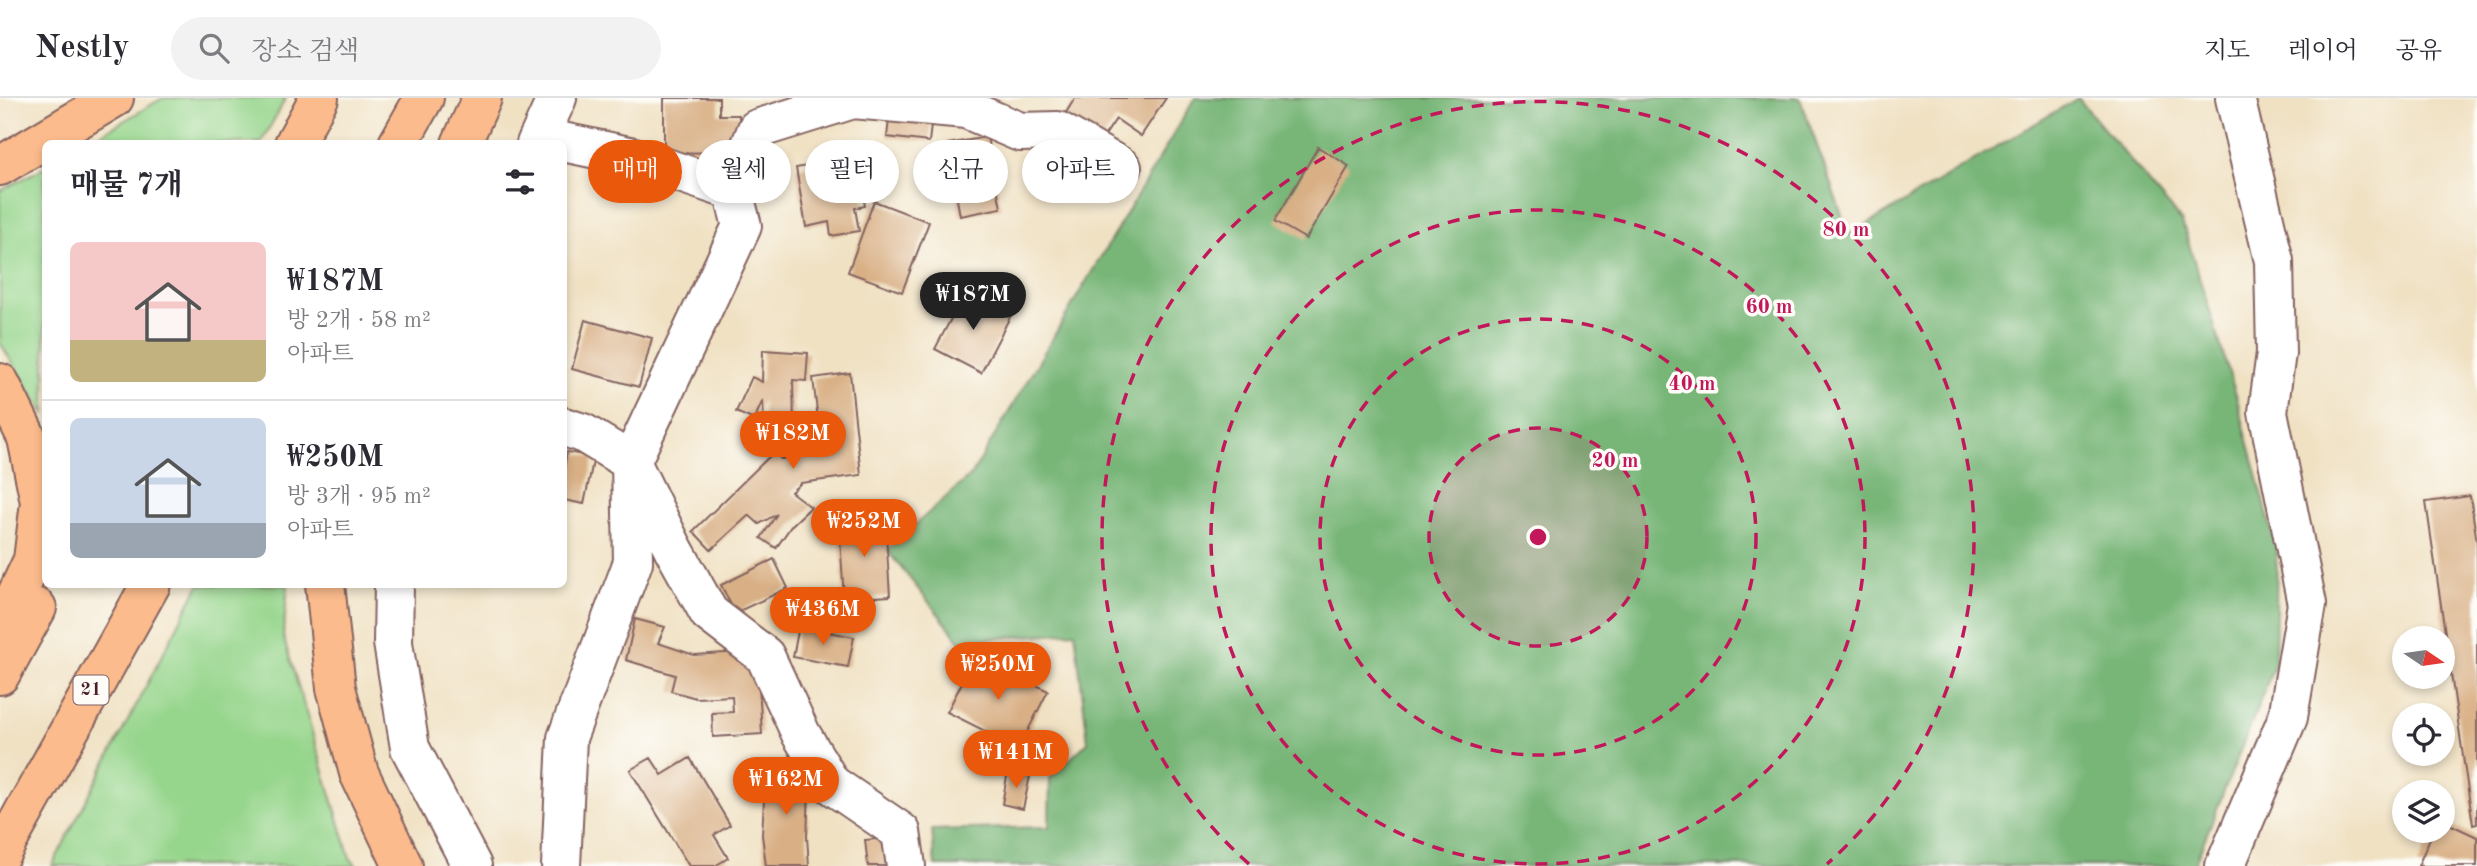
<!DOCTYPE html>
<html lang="ko">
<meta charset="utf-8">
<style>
body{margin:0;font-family:"Old Standard TT","Noto Serif KR",serif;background:#f2f2f3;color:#2b2b33;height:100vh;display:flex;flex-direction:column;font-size:26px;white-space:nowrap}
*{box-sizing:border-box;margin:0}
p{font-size:23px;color:#7c7c81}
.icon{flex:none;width:38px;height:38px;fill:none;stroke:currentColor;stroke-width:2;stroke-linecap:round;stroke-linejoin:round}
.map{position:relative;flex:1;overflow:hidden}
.sheet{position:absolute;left:42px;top:42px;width:525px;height:448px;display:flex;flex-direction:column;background:#fff;border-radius:10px;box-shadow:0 4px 10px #0003}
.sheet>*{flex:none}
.banner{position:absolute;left:588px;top:42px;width:665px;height:63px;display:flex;gap:14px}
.needle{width:46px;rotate:103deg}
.controls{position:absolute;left:2392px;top:528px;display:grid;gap:14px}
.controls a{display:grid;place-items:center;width:63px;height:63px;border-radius:50%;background:#fff;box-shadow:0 4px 10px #0003;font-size:35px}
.price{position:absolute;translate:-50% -60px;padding:0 16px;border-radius:24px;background:#ea580c;color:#fff;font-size:23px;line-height:46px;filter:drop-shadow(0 2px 4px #0008)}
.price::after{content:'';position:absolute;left:50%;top:42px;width:21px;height:16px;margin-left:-10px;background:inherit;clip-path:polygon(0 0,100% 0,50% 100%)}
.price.on{background:#222;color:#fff}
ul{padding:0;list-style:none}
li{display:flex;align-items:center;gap:21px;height:175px;padding:0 28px}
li+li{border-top:2px solid #e1e1e2}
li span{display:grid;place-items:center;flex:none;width:196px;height:140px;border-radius:10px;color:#555}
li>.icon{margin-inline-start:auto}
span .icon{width:84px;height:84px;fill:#fffc;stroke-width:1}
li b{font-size:30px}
h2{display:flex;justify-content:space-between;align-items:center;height:84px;padding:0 28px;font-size:30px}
.pill{padding:0 24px;border-radius:32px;background:#fff;box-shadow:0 4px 10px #0003;font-size:24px;line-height:63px}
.pill.on{background:#ea580c;color:#fff}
header{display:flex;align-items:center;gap:42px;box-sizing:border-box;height:98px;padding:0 35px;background:#fff;border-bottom:2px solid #e1e1e2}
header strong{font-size:33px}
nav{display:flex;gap:38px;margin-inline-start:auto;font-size:24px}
.search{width:490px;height:63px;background:#f2f2f3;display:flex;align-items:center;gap:18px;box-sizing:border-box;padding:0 24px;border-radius:38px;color:#7c7c81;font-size:26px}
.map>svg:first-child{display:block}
.green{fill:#96d58c;stroke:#707a5c;stroke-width:2}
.forest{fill:#78b678;stroke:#616a52;stroke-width:2}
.building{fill:#d9b086}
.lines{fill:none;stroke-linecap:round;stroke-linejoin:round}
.minor-casing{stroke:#846360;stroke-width:42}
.highway-casing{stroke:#846360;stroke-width:42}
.minor{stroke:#fff;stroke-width:38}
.highway{stroke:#fbbb8c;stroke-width:38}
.ring{fill:none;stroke:#c2185b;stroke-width:3.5;stroke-dasharray:12 9}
.labels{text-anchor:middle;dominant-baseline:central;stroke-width:7;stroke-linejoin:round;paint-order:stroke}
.shield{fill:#fdfcf7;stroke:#806168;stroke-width:2}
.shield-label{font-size:18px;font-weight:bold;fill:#4a1f2b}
.centre{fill:#c2185b;stroke:#fdfcf7;stroke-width:3.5}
.ring-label{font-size:21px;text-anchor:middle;font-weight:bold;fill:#c2185b;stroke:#fdfcf7;stroke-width:7;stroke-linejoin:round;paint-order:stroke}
</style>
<header>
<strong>Nestly</strong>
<div class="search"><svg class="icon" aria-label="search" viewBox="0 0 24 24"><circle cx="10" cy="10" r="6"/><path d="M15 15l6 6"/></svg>장소 검색</div>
<nav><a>지도</a><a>레이어</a><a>공유</a></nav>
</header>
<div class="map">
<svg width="2477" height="768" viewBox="0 0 2477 768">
<rect width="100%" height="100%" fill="#fdfcf7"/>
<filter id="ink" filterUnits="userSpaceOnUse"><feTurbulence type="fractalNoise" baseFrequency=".0143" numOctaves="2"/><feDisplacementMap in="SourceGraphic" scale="14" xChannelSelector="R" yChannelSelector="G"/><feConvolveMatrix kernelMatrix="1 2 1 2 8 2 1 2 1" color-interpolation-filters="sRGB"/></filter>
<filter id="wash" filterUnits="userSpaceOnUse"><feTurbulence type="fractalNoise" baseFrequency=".00686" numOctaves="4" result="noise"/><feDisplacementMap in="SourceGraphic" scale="28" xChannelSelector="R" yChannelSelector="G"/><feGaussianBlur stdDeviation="1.57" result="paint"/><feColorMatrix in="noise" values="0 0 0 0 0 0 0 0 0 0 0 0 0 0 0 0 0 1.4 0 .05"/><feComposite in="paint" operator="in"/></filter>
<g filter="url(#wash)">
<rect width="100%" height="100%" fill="#f0e1c3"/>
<path class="green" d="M 163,0 L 286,0 L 261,45 L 86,45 Z
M 45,69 L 45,315 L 0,245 L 0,93 Z
M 199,487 L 288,487 L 283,538 L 350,760 L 357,768 L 52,768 Z"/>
<path class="forest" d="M 1195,0 L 1800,0 L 1849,137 L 2078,0 L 2182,124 L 2236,297 L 2277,452 L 2275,566 L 2194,768 L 935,768 L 932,732 L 1049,729 L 1050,680 L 1088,644 L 1075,534 L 960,543 L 887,452 L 972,376 Z"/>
<g id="blocks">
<path class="building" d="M 664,0 L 719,0 L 719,17 L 739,17 L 740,54 L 664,55 Z
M 1075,0 L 1166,0 L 1141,38 L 1116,21 L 1101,43 L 1064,18 Z
M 890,13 L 932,19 L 929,44 L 887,39 Z
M 987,39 L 1001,110 L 960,118 L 947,46 Z
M 854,47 L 865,108 L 855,110 L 859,133 L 831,138 L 829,124 L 806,129 L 796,70 L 818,66 L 816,55 Z
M 1318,49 L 1349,68 L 1306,141 L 1275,123 Z
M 874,103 L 929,124 L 902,194 L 848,174 Z
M 965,194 L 1011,217 L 981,275 L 935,251 Z
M 585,222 L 652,240 L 639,289 L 572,271 Z
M 763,252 L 808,255 L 806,283 L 793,282 L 794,327 L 764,328 L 763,302 L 754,322 L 736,314 L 752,279 L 762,284 Z
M 850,275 L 861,377 L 801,385 L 791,394 L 811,409 L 792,427 L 776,450 L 761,440 L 777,416 L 759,426 L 749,417 L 711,452 L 693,433 L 774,354 L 781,361 L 822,355 L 813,280 Z
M 567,354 L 594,359 L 584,406 L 564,402 L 564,371 Z
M 2470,398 L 2477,444 L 2477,726 L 2473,727 L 2426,404 Z
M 885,420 L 890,498 L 844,501 L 839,423 Z
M 774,461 L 788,490 L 735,515 L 721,487 Z
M 635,521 L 665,529 L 658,545 L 694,557 L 757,553 L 762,636 L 713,639 L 712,615 L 733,614 L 732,598 L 696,600 L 671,593 L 675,577 L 626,562 Z
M 799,528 L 854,539 L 848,569 L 793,559 Z
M 976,557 L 1048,593 L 1019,650 L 947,614 Z
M 651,660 L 662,677 L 690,660 L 730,727 L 714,737 L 728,760 L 715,768 L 689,768 L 630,672 Z
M 766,668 L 810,671 L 807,739 L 809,768 L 766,768 L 762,737 Z
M 1008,673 L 1030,678 L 1023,711 L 1002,706 Z
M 2443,723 L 2477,739 L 2477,768 L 2418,768 L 2433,733 L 2443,733 Z
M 893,740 L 895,768 L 868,768 L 865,742 Z"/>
</g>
</g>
<g filter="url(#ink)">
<use href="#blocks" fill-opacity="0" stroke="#846360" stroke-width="2"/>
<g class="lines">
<g class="minor-casing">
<path id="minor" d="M 539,39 L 634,59 L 733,93 L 742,128 L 631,364 L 633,464 L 567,640 L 561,768
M 536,46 L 557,0
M 733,93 L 757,31 L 853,1 L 966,11 L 1020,34 L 1058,33 L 1122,70
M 564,329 L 583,335 L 631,364 L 673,450 L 709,515 L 765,558 L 801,636 L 831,686 L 901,734 L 906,768
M 394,486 L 393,545 L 410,650 L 472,768
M 2225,768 L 2288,619 L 2307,506 L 2268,314 L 2276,255 L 2274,163 L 2235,0"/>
</g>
<g class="highway-casing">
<path id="highway" d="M 294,46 L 319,0
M 398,46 L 424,0
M 461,46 L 482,0
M 0,68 L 114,0
M 0,285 L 27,340 L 40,404 L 33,462 L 0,532
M 325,486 L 336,590 L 359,675 L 403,768
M 0,577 L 37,510
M 0,757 L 151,486"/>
</g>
<use href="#minor" class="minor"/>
<use href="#highway" class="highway"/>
</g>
</g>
<circle cx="1538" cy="439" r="109" fill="#c2185b" fill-opacity=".12"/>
<g class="ring">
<circle cx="1538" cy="439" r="109"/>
<circle cx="1538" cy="439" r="218"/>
<circle cx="1538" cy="439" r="327"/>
<path d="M1249 766A436 436 0 1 1 1827 766"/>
</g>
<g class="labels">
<rect class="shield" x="73.5" y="577.5" width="35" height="29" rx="5"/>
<g class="shield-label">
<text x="91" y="592">21</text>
</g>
</g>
<circle cx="1538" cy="439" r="10" class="centre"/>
<g class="ring-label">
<text x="1846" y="138">80 m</text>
<text x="1769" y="215">60 m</text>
<text x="1692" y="292">40 m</text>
<text x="1615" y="369">20 m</text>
</g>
</svg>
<div class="controls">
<a><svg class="needle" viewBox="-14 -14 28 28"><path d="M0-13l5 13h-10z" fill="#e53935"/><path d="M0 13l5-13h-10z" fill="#7c7c81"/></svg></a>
<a><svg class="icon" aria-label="locate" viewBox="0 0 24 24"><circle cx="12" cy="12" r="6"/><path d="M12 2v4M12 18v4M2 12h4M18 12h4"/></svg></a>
<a><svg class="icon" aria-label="layers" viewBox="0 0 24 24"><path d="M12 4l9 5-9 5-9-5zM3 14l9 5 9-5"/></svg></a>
</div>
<b class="price on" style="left:973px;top:234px">₩187M</b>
<b class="price" style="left:793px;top:373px">₩182M</b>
<b class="price" style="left:864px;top:461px">₩252M</b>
<b class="price" style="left:823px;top:549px">₩436M</b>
<b class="price" style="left:998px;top:604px">₩250M</b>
<b class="price" style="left:1016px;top:692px">₩141M</b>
<b class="price" style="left:786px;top:719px">₩162M</b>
<div class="banner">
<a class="pill on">매매</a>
<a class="pill">월세</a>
<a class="pill">필터</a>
<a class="pill">신규</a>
<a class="pill">아파트</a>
</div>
<section class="sheet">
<h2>매물 7개<svg class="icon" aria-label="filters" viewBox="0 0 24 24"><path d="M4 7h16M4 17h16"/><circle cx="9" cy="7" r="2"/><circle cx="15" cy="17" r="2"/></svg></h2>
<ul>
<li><span style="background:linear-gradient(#f6c9c9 70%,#c2b280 0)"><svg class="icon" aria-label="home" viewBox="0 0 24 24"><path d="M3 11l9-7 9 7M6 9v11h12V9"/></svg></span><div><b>₩187M</b><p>방 2개 · 58 m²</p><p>아파트</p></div></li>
<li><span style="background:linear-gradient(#c9d6e8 75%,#9aa5b1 0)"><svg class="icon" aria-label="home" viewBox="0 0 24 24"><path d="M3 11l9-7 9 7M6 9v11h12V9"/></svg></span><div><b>₩250M</b><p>방 3개 · 95 m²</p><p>아파트</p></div></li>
</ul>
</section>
</div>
